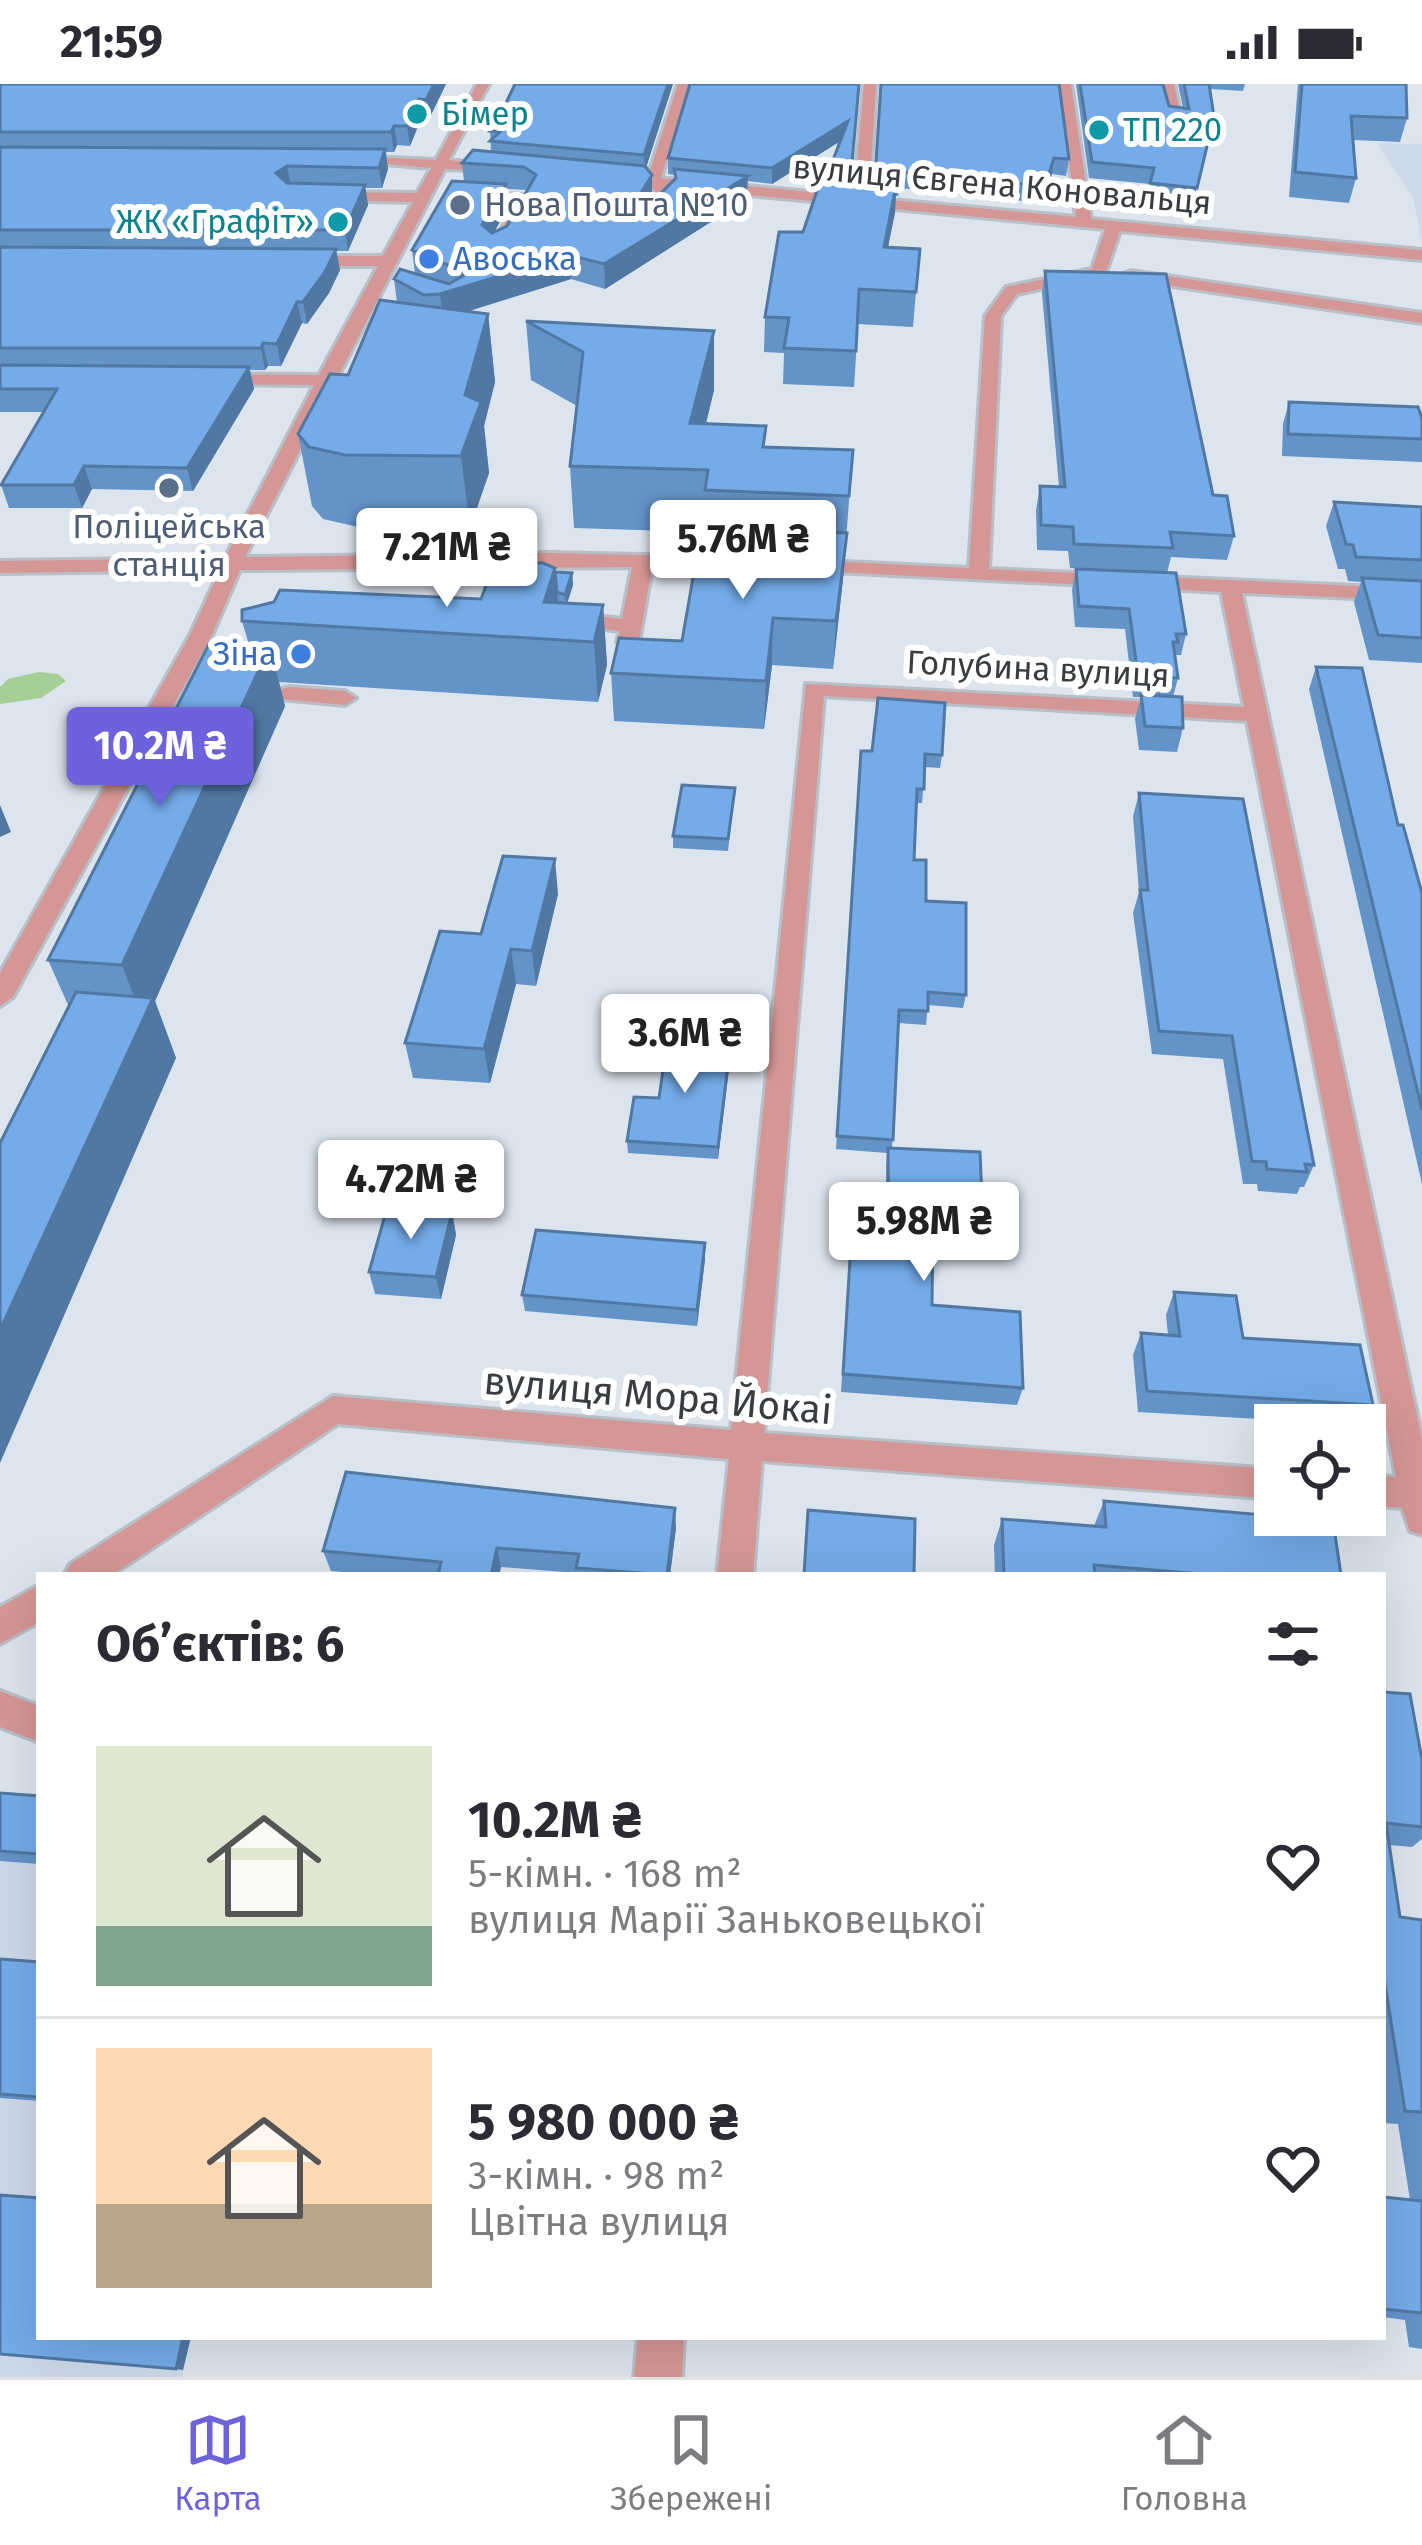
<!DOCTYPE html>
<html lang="uk">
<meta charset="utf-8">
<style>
body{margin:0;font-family:"Fira Sans",sans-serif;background:#f7f7f7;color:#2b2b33;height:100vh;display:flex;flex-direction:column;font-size:45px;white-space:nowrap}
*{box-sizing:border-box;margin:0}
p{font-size:39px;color:#7c7c81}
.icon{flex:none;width:66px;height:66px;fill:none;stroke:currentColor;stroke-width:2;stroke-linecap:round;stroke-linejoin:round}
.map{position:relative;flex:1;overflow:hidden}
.sheet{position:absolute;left:36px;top:1488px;width:1350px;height:768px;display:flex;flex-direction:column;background:#fff;border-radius:0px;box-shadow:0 12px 48px #0002}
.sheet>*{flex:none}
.buttons{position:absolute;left:1254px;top:1320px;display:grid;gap:24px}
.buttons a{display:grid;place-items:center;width:132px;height:132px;border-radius:0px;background:#fff;box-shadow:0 12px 48px #0002;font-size:60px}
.price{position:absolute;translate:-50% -102px;padding:0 27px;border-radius:12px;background:#fff;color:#222;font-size:39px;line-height:78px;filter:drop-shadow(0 3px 6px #0008)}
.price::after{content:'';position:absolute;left:50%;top:72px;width:36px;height:27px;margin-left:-18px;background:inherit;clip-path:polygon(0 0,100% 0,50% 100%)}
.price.selected{background:#6d62dc;color:#fff}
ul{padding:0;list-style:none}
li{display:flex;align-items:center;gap:36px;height:300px;padding:0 60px}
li+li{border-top:3px solid #e1e1e2}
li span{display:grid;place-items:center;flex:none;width:336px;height:240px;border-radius:0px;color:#555}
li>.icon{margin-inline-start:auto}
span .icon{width:144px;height:144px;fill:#fffc;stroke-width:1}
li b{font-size:51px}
h2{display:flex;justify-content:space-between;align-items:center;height:144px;padding:0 60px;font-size:51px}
.status{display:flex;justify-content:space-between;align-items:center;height:84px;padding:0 60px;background:#fff;direction:ltr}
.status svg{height:33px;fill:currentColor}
.menu{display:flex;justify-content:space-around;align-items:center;height:168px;border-top:3px solid #e1e1e2;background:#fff;font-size:33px;color:#7c7c81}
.menu a{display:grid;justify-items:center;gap:6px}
.menu .selected{color:#6d62dc}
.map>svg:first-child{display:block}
.built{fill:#ccd9e9}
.green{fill:#a5cf94}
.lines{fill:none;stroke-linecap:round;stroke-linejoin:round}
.minor-casing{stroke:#b8bfc8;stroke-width:6}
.minor{fill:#d59795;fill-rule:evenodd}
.wall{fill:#6493c8;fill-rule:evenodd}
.shaded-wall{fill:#5178a2}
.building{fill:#74abe8;stroke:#5178a2;stroke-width:3}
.culture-dot{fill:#0f9aa8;stroke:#fff;stroke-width:4.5}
.service-dot{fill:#5c6f8a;stroke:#fff;stroke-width:4.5}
.shop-dot{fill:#3f7fe0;stroke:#fff;stroke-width:4.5}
.labels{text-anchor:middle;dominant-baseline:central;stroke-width:12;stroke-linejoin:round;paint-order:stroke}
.far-culture-label{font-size:33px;fill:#0d838f;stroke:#fff;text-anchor:start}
.far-street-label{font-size:33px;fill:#393d41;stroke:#fff}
.far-service-label{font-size:33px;fill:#4e5e75;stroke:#fff;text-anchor:start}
.far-shop-label{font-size:33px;fill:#366cbe;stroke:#fff;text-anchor:start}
.street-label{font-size:39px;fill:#393d41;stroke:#fff}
</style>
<div class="status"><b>21:59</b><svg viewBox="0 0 49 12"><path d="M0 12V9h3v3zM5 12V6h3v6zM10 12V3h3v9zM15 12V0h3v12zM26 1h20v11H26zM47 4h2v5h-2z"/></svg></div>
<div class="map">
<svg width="1422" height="2293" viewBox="0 0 1422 2293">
<rect width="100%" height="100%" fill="#dce4ee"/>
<path class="built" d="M 1377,59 L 1422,60 L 1422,157 L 1413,114 Z
M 0,1720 L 39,1723 L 39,2253 L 191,2253 L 182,2293 L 0,2293 Z"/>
<path class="green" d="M 39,588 L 58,590 L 66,597 L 41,614 L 0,620 L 0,603 L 8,595 Z"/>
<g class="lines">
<g class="minor-casing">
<path id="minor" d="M 477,0 L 489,0 L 449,76 L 509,83 L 502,87 L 445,85 L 245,473 L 551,469 L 733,473 L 743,479 L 733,485 L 652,483 L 639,558 L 628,564 L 617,558 L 620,547 L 566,540 L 556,534 L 566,528 L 622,535 L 632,483 L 240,486 L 212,551 L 13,913 L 0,922 L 0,889 L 190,551 L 220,486 L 0,489 L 0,477 L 225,474 L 314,301 L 212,300 L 203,295 L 212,290 L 319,291 L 378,182 L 299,182 L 291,177 L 299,172 L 383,172 L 413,118 L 327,116 L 320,112 L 327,108 L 417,109 L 431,84 L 340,76 L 347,72 L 436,76 Z
M 678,0 L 690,0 L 661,94 L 854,112 L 864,0 L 876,0 L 869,114 L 1076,133 L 1059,0 L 1071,0 L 1091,135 L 1422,166 L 1422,176 L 1120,147 L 1105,191 L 1017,210 L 1001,232 L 989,485 L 1422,505 L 1422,517 L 1242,509 L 1422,1355 L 1422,1451 L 1410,1447 L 1402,1424 L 1365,1421 L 1365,1391 L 1396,1393 L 1247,637 L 824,612 L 764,1349 L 1275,1385 L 1275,1415 L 762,1377 L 753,1491 L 717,1491 L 729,1375 L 338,1340 L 112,1491 L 64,1491 L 70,1480 L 333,1312 L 731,1346 L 806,600 L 1244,623 L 1221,508 L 798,486 L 795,482 L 805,476 L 969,484 L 985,232 L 1006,203 L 1092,185 L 1105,145 L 665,103 L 671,111 L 664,115 L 648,101 L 611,97 L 616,90 L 648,93 Z
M 1149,0 L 1174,0 L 1182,39 L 1170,36 L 1162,4 Z
M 462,108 L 526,111 L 533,115 L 513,150 L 508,152 L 500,147 L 517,119 L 467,115 Z
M 1131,187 L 1422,229 L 1422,239 L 1125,195 L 1125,189 Z
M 289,603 L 345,607 L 356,614 L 345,621 L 281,615 L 281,605 Z
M 39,1501 L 39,1538 L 0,1560 L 0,1523 Z
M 0,1607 L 39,1622 L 39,1658 L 0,1643 Z
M 638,2253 L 684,2253 L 682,2293 L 634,2293 Z"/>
</g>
<use href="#minor" class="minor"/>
</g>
<path class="wall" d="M 0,0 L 446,0 L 429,35 L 421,35 L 410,62 L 397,61 L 394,68 L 386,68 L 388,85 L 382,104 L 365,104 L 368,121 L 348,167 L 336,167 L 340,186 L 329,209 L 307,240 L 302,239 L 281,282 L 268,282 L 265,286 L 250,286 L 254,305 L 193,407 L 92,405 L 82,424 L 9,424 L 1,401 L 44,328 L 0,328 Z
M 515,0 L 673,0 L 646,83 L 652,91 L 652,116 L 653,117 L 674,96 L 674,91 L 668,90 L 668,74 L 860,0 L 851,92 L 875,94 L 880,0 L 1069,75 L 1066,92 L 1052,90 L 1042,119 L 900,104 L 898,112 L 896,112 L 888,163 L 916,208 L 913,243 L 858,240 L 854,303 L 783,300 L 784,269 L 764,268 L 765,233 L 828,90 L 840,57 L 772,100 L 747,97 L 747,115 L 605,205 L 571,195 L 469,227 L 488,230 L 495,298 L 484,342 L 489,389 L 470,444 L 358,443 L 323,435 L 312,422 L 298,350 L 348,291 L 397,218 L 394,195 L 415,190 L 412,166 L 464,97 L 462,79 L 491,68 L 490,47 L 505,26 L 505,21 ZM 507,105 L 526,106 L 507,142 L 494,148 L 508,123 Z
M 1076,0 L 1163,0 L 1169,22 L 1183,24 L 1178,0 L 1245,0 L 1243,7 L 1210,5 L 1214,33 L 1193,120 L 1147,116 L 1150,100 L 1089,94 Z
M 1298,0 L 1406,0 L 1407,34 L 1400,58 L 1353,56 L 1356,94 L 1349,119 L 1289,113 Z
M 1045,187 L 1213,411 L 1234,452 L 1227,476 L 1171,473 L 1167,489 L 1070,484 L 1068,467 L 1037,466 L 1036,426 L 1040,402 L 1059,403 L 1042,209 Z
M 526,237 L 714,247 L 714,306 L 706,340 L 765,363 L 853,366 L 843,495 L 833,585 L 772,581 L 764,645 L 614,637 L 611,589 L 682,557 L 701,448 L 574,444 L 570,382 L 577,322 L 531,296 Z
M 1289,318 L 1422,334 L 1422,378 L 1282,372 L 1283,340 Z
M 1334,418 L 1422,423 L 1422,579 L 1369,576 L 1354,518 L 1361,498 L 1348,497 L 1345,485 L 1338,485 L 1326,442 Z
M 555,484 L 555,488 L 572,489 L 573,501 L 567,519 L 603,521 L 607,581 L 598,618 L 279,598 L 285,622 L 155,917 L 176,974 L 69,923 L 48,876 L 249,561 L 242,537 L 481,515 Z
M 1076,485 L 1186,550 L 1181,571 L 1175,571 L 1178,594 L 1173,613 L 1183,644 L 1177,668 L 1139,666 L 1135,635 L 1141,613 L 1133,613 L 1125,545 L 1075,543 L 1072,506 Z
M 1316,583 L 1398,741 L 1422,809 L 1422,1100 L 1309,605 Z
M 861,667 L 942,671 L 940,684 L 925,683 L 922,719 L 916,719 L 914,776 L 926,817 L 966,911 L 963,924 L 928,921 L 926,941 L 898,939 L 892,1064 L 983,1139 L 979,1158 L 932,1156 L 932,1221 L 1023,1304 L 1017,1321 L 841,1308 L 852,1143 L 886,1145 L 886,1083 L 887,1069 L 836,1065 Z
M 735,704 L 728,767 L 673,764 L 673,752 Z
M 1139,709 L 1314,1081 L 1304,1103 L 1300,1103 L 1297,1110 L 1258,1107 L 1257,1100 L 1243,1100 L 1223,975 L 1152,970 L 1133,829 L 1139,808 L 1133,732 Z
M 558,810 L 536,902 L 516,900 L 490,999 L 413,994 L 405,959 L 481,850 Z
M 731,956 L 718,1075 L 628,1069 L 627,1057 L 659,1014 Z
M 452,1128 L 456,1151 L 441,1215 L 375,1210 L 369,1188 Z
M 705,1159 L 705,1175 L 697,1242 L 525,1227 L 522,1211 Z
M 1174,1208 L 1243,1254 L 1373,1321 L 1361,1341 L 1138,1328 L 1133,1271 L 1141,1249 L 1168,1251 L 1166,1231 Z
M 1104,1417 L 1341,1491 L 995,1491 L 994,1461 L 1002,1435 L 1094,1442 Z
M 676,1444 L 670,1491 L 577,1491 L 577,1489 L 501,1483 L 499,1491 L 379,1491 L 331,1487 L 323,1467 Z
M 1383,1608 L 1422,1676 L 1422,1755 L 1412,1763 L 1389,1761 L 1400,1833 L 1422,1836 L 1422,2265 L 1409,2263 L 1405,2236 L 1383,2233 L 1383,2113 L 1410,2116 L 1398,2040 L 1383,2039 Z
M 0,1709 L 39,1712 L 39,1780 L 0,1777 Z
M 0,1875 L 39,1878 L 39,2017 L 0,2014 Z"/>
<path class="shaded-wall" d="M 434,0 L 446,0 L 429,35 L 426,16 Z
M 668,0 L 673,0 L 645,87 L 644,71 Z
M 419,15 L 421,35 L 410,62 L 407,42 Z
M 848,37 L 847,53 L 772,100 L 772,84 Z
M 394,42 L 397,61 L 394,68 L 391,48 Z
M 385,65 L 388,85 L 382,104 L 379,84 Z
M 1054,74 L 1052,90 L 1042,119 L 1045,102 Z
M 287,82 L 291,103 L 276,89 Z
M 652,91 L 652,114 L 642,133 L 641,109 Z
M 748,92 L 747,115 L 605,205 L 604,180 Z
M 897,96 L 895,129 L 881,198 L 884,163 Z
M 506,100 L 508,123 L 485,165 L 482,141 Z
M 365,101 L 368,121 L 348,167 L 345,146 Z
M 336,165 L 340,186 L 329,209 L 307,240 L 303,218 Z
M 569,171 L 571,195 L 443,235 L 440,210 Z
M 297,218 L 302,239 L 281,282 L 277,260 Z
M 488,230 L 495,298 L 484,342 L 489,389 L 470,444 L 461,372 L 465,311 Z
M 714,247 L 714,306 L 694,386 L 690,339 Z
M 263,259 L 268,282 L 265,286 L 261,264 Z
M 249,283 L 254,305 L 193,407 L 187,384 Z
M 84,382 L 92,405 L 82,424 L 74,401 Z
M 847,449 L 843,495 L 833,585 L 836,537 Z
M 555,484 L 560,543 L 544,518 Z
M 572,489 L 573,501 L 566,523 L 565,511 Z
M 603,521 L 607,581 L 598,618 L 594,558 Z
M 773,534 L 772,581 L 764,645 L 766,597 Z
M 270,562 L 285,622 L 155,917 L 176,974 L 0,1379 L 0,1246 L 143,936 L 122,881 Z
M 0,721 L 11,748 L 0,753 Z
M 555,775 L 558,810 L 536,902 L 532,867 Z
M 511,865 L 516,900 L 490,999 L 484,965 Z
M 731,956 L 731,968 L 718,1075 L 718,1063 Z
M 452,1128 L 456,1151 L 441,1215 L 436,1193 Z
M 705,1159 L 705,1175 L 697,1242 L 697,1226 Z
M 675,1424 L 676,1444 L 670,1491 L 667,1491 Z
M 497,1464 L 501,1483 L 499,1491 L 491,1491 Z
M 183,2253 L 191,2253 L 183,2286 L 176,2285 Z"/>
<path class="building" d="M 0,0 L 434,0 L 426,16 L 419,15 L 407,42 L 394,42 L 391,48 L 0,48 Z
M 515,0 L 668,0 L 644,71 L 490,57 L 501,47 L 490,47 L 509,22 L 505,21 Z
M 690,0 L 859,0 L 851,91 L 828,89 L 848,37 L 772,84 L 668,74 Z
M 881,0 L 1059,0 L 1069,75 L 1054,74 L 1045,102 L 901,88 L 899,96 L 875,94 Z
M 1080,0 L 1163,0 L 1169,22 L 1189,25 L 1184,0 L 1209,0 L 1214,33 L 1197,104 L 1150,99 L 1154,84 L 1092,78 Z
M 1302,0 L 1406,0 L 1407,34 L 1351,32 L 1356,94 L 1295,88 Z
M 0,63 L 385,65 L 379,84 L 287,82 L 276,89 L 287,99 L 365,101 L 345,146 L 0,146 Z
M 473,66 L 645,82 L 652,91 L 641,109 L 653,117 L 676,94 L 674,85 L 748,92 L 604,180 L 569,171 L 440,210 L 424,211 L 394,195 L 400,185 L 449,200 L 463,192 L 460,186 L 412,166 L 452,97 L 506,100 L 482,141 L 492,149 L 507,142 L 536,91 L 524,83 L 462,79 Z
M 823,89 L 897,96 L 884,163 L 920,165 L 916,208 L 859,205 L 856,267 L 784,264 L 789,234 L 765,233 L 779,148 L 803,148 Z
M 0,163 L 336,165 L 325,188 L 303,218 L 297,218 L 277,260 L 263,259 L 261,264 L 0,264 Z
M 1045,187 L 1166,190 L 1213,411 L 1227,412 L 1234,452 L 1170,448 L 1173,464 L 1074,460 L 1073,443 L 1041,441 L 1040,402 L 1065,403 Z
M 380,216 L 488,230 L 465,311 L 481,318 L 461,372 L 345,371 L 309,363 L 298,350 L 330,290 L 348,291 Z
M 526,237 L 714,247 L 690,339 L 766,342 L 763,363 L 853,366 L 849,412 L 705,406 L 708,386 L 570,382 L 583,268 Z
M 0,281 L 249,283 L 187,384 L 84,382 L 74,401 L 1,401 L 57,305 L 0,305 Z
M 1289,318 L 1418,323 L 1422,334 L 1422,355 L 1288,350 Z
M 1334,418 L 1422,423 L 1422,476 L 1356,473 L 1353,461 L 1346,460 Z
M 702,442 L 847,449 L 836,537 L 773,534 L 766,597 L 611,589 L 619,554 L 682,557 Z
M 495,478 L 543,479 L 555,484 L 544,518 L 603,521 L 594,558 L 242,537 L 242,526 L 274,518 L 280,506 L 481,515 Z
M 1076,485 L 1176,489 L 1186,550 L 1176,550 L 1178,558 L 1173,558 L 1178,594 L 1138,592 L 1129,525 L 1079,522 Z
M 555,488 L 572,489 L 565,511 L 557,508 Z
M 1362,494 L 1422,497 L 1422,554 L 1378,551 Z
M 210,558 L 270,562 L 122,881 L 48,876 Z
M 1316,583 L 1362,584 L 1398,741 L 1403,741 L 1422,809 L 1422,1026 Z
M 1141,611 L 1182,613 L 1183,644 L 1145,642 Z
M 878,614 L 945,619 L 942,671 L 925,670 L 924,705 L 917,705 L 914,776 L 926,776 L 926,817 L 966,819 L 966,911 L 928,908 L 928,927 L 899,926 L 893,1056 L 837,1052 L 861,667 L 872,667 Z
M 682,701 L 735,704 L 728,755 L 673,752 Z
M 1139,709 L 1243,715 L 1314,1081 L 1305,1080 L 1307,1088 L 1267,1085 L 1266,1078 L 1252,1077 L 1232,952 L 1159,947 L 1140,806 L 1148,806 Z
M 503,772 L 555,775 L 532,867 L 511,865 L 484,965 L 405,959 L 440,847 L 481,850 Z
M 76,908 L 153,914 L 0,1246 L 0,1059 Z
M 668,952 L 731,956 L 718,1063 L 627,1057 L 634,1013 L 659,1014 Z
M 888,1064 L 980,1068 L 983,1139 L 933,1137 L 932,1221 L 1020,1228 L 1023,1304 L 843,1290 L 852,1143 L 889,1146 Z
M 387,1124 L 452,1128 L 436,1193 L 369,1188 Z
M 536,1146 L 705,1159 L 697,1226 L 522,1211 Z
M 1174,1208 L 1236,1212 L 1243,1254 L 1360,1261 L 1373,1321 L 1147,1307 L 1141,1249 L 1180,1252 Z
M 346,1388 L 675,1424 L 667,1491 L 576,1484 L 579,1470 L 497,1464 L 491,1491 L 438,1491 L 441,1478 L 323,1467 Z
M 1104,1417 L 1333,1437 L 1341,1491 L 1212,1491 L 1094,1481 L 1095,1491 L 1004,1491 L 1002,1435 L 1106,1443 Z
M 808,1426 L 915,1435 L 914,1491 L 804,1491 Z
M 1383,1608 L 1410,1610 L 1422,1676 L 1422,1743 L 1386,1739 L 1400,1833 L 1422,1836 L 1422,2028 L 1405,2027 L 1383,1887 Z
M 0,1709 L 39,1712 L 39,1770 L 0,1767 Z
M 0,1875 L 39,1878 L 39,2013 L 0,2010 Z
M 0,2111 L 39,2114 L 39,2253 L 183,2253 L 176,2285 L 0,2270 Z
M 1383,2113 L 1422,2117 L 1422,2229 L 1383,2225 Z"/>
<g class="culture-dot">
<circle cx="417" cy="30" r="12"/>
<circle cx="1099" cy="46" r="12"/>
<circle cx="338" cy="138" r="12"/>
</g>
<g class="service-dot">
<circle cx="460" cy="121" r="12"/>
<circle cx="169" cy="404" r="12"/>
</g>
<g class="shop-dot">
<circle cx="429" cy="175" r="12"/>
<circle cx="301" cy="570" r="12"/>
</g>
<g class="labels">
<g class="far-culture-label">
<text x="441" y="30">Бімер</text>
<text x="1123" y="46">ТП 220</text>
<text x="314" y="138" text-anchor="end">ЖК «Графіт»</text>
</g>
<g class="far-street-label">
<text transform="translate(1002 101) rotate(5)">вулиця Євгена Коновальця</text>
<text transform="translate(1038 585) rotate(3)">Голубина вулиця</text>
</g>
<g class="far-service-label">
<text x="484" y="121">Нова Пошта №10</text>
<text x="169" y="443" text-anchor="middle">Поліцейська<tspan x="169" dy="38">станція</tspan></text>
</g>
<g class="far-shop-label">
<text x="453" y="175">Авоська</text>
<text x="277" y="570" text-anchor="end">Зіна</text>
</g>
<g class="street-label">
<text transform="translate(658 1312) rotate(5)">вулиця Мора Йокаі</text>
</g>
</g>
</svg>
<div class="buttons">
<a><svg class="icon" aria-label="locate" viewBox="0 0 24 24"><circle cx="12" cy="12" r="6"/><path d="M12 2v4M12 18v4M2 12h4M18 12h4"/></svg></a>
</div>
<b class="price" style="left:743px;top:518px">5.76M ₴</b>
<b class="price" style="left:447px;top:526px">7.21M ₴</b>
<b class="price selected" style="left:160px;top:725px">10.2M ₴</b>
<b class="price" style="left:685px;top:1012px">3.6M ₴</b>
<b class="price" style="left:411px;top:1158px">4.72M ₴</b>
<b class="price" style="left:924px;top:1200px">5.98M ₴</b>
<section class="sheet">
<h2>Об’єктів: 6<svg class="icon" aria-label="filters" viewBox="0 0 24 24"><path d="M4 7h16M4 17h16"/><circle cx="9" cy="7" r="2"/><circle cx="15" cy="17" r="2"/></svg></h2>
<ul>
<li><span style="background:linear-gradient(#dfe7d0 75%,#7fa58c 0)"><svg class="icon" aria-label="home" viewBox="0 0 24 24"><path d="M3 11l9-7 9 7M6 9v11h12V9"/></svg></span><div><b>10.2M ₴</b><p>5-кімн. · 168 m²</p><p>вулиця Марії Заньковецької</p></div><svg class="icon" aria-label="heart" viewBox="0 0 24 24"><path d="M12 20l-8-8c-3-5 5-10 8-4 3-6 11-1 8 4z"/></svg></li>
<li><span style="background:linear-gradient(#ffd9b3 65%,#b9a48a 0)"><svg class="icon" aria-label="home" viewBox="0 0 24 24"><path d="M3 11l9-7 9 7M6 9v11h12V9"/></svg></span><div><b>5 980 000 ₴</b><p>3-кімн. · 98 m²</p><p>Цвітна вулиця</p></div><svg class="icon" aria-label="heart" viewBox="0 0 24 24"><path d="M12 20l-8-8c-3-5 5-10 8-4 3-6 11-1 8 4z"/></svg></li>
</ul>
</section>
</div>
<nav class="menu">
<a class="selected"><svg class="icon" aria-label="map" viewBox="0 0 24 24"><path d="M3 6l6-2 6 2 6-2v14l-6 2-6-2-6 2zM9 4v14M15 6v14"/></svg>Карта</a>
<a><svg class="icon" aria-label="saved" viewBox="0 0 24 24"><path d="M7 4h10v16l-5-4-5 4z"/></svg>Збережені</a>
<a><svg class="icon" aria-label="home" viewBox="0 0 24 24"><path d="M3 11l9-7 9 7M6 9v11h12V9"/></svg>Головна</a>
</nav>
